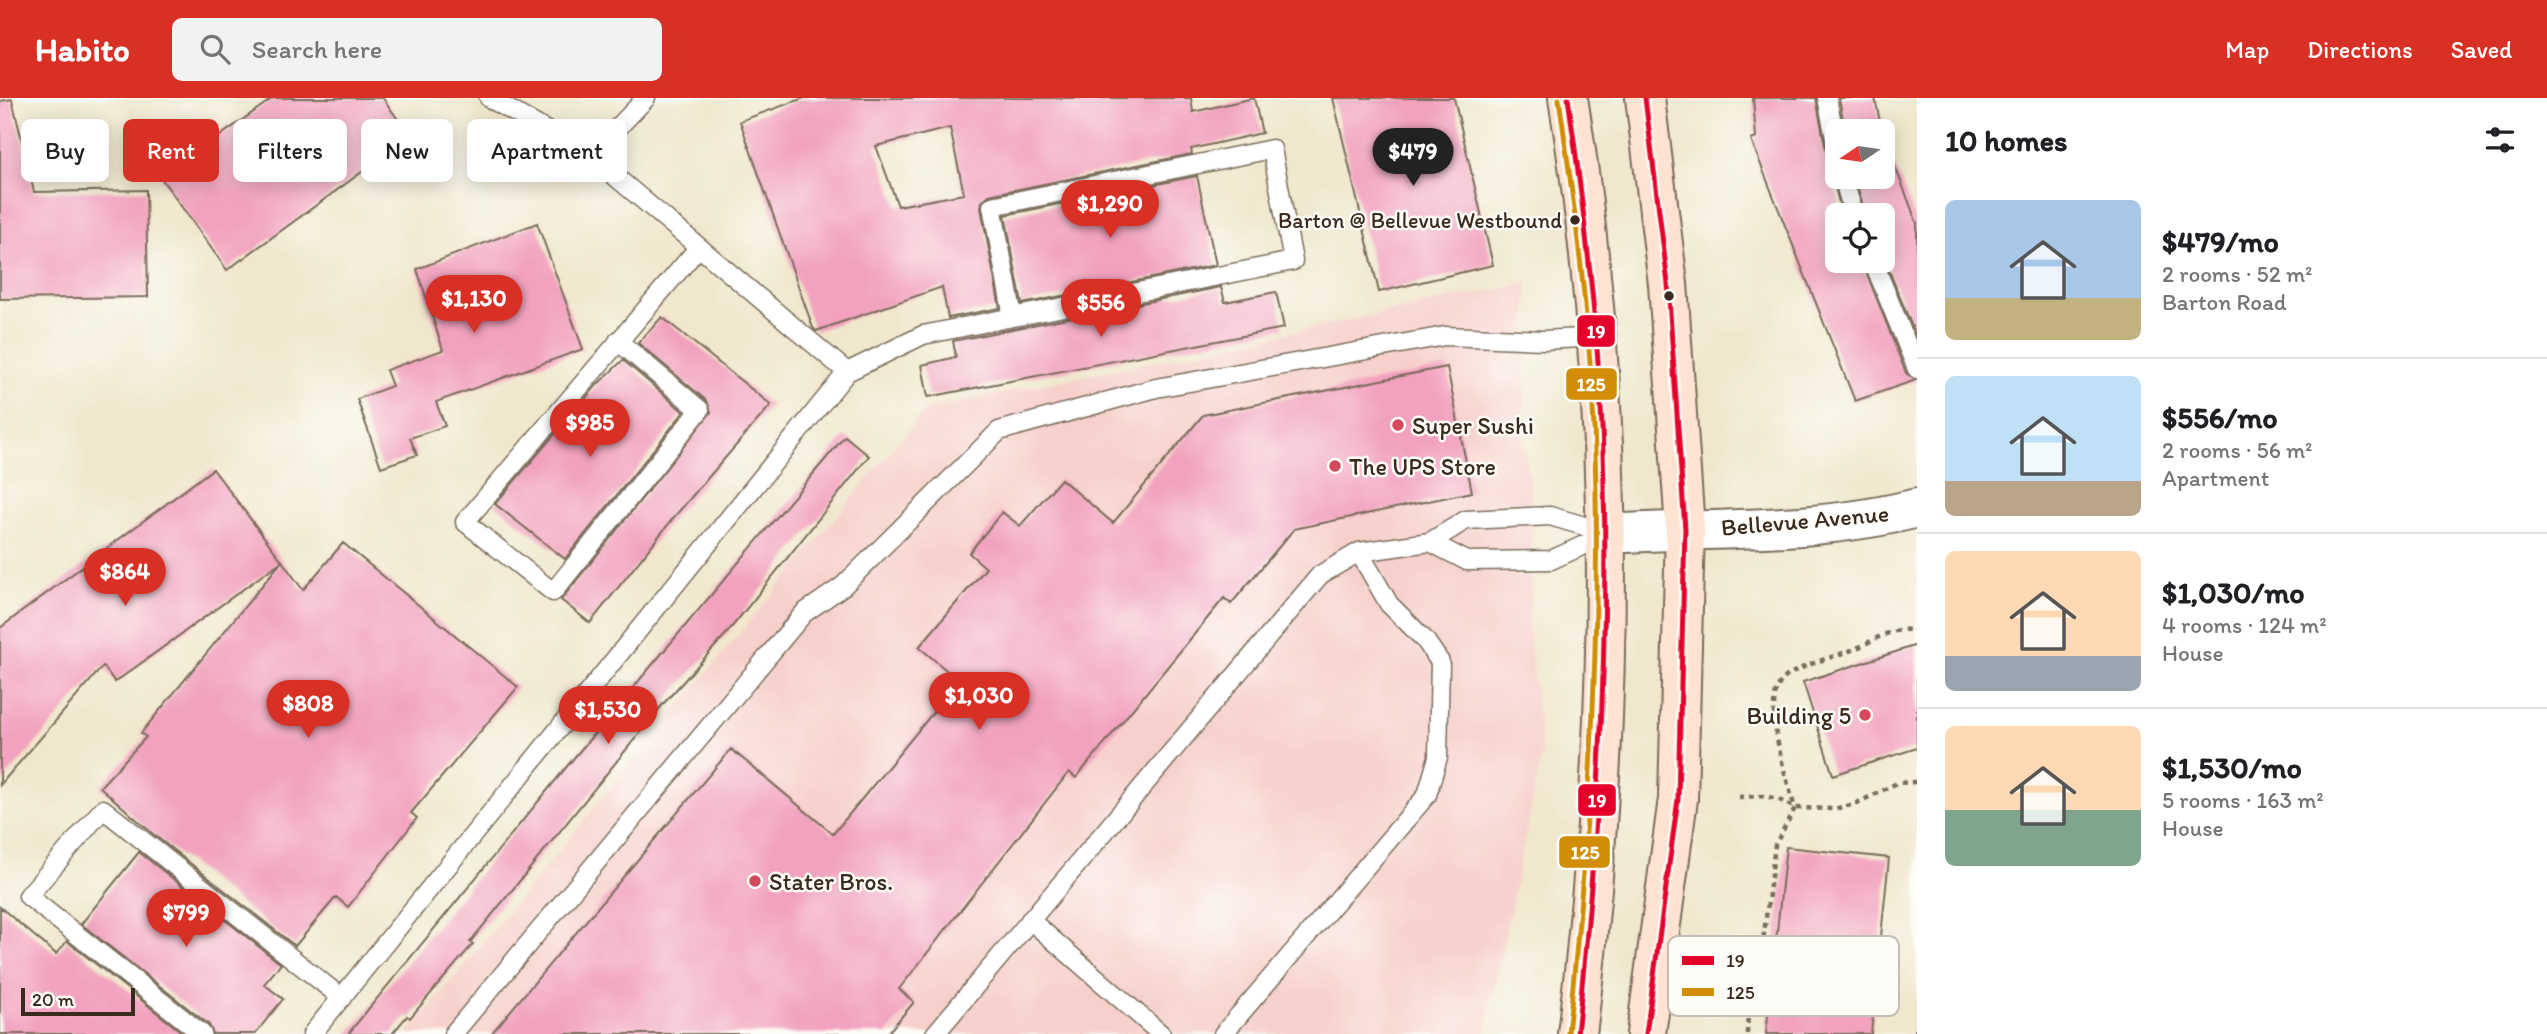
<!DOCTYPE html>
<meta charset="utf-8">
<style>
body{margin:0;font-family:Itim,sans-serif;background:#f2f2f2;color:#202124;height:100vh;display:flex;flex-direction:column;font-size:26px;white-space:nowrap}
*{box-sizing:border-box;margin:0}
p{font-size:23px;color:#757577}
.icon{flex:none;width:38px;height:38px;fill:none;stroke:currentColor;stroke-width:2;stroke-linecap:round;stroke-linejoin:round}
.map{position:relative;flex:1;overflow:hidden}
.details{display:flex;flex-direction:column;background:#fff;width:630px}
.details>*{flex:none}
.hud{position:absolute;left:21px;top:21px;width:665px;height:63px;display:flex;gap:14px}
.needle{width:46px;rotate:257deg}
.tools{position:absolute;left:1825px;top:21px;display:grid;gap:14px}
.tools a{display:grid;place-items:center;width:70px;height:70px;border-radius:10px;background:#fff;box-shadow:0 4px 18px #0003;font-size:35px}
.scale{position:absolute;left:21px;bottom:18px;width:114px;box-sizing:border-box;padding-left:7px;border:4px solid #3b2a1e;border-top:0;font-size:19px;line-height:24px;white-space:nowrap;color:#3b2a1e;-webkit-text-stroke:5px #fdfcf7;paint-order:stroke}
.price{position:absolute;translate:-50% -60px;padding:0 16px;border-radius:24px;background:#d93025;color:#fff;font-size:23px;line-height:46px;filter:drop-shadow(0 2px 4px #0008)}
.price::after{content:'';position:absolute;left:50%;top:42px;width:21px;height:16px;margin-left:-10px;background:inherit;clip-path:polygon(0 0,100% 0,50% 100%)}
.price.active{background:#222;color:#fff}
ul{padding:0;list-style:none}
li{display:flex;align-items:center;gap:21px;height:175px;padding:0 28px}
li+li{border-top:2px solid #e0e0e0}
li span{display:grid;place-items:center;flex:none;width:196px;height:140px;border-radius:10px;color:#555}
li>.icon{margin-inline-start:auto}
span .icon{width:84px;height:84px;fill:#fffc;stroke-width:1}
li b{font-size:30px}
h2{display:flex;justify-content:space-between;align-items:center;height:84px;padding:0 28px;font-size:30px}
.pill{padding:0 24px;border-radius:10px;background:#fff;box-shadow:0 4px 18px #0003;font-size:24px;line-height:63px}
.pill.active{background:#d93025;color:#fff}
header{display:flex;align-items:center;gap:42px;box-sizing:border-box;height:98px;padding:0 35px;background:#d93025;color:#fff}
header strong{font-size:33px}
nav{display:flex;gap:38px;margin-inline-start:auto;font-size:24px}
.search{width:490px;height:63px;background:#f2f2f2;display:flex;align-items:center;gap:18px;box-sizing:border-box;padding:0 24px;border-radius:10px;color:#757577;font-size:26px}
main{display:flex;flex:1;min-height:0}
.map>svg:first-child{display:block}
.built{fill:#f7d0cb}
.building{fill:#f2a1be;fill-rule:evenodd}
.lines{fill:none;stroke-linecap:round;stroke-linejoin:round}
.service-casing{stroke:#7a6c5b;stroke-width:21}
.tertiary-casing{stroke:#7a6c5b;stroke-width:42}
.secondary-casing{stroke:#7a6c5b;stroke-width:42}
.path{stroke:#7a6c5b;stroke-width:4.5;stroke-dasharray:5 5;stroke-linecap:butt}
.service{stroke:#fff;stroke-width:18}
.tertiary{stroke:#fff;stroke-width:38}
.secondary{stroke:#fee3d2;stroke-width:38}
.bus-1-casing{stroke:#fdfcf7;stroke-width:10}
.bus-2-casing{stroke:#fdfcf7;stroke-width:10}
.bus-1{stroke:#e4002b;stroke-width:5}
.bus-2{stroke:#d18d06;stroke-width:5}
.bus-dot{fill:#3b2a1e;stroke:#fdfcf7;stroke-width:2.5}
.poi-dot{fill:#d1495b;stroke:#fdfcf7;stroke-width:2.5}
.labels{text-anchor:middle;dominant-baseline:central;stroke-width:5;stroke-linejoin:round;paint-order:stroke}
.bus-label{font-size:22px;fill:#3b2a1e;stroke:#fdfcf7;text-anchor:end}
.poi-label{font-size:24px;fill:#3b2a1e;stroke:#fdfcf7;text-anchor:start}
.street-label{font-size:24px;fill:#3b2a1e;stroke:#fdfcf7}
.key{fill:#fdfcf7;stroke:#c3bdb6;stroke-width:2}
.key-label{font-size:19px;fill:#3b2a1e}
.line-badge{stroke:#fdfcf7;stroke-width:2.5}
.badge-label{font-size:19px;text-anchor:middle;font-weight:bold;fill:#fff}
</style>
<header>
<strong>Habito</strong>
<div class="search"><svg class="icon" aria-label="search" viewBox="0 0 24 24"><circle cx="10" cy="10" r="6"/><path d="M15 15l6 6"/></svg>Search here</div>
<nav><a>Map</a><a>Directions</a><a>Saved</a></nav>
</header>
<main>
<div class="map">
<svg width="1917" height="936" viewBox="0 0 1917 936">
<rect width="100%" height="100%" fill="#fdfcf7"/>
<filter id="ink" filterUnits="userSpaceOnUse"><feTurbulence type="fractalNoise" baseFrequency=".0143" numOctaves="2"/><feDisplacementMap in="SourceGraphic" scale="14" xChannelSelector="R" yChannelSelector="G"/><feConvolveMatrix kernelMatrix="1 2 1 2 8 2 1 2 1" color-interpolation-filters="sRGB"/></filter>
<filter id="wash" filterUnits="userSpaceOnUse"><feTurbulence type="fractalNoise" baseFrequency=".00686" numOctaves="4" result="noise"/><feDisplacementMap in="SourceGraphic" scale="28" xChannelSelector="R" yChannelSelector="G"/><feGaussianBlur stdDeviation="1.57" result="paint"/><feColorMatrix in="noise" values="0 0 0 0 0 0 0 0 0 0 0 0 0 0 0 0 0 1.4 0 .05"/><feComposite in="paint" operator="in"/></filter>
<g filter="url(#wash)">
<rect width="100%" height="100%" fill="#f0e7cc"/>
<path class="built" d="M 1528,185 L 1523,345 L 1531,391 L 1532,489 L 1528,525 L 1542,655 L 1485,936 L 407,936 L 926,311 Z"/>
<g id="blocks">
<path class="building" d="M 273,0 L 383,0 L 410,39 L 227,172 L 161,80 Z
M 804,0 L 1191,0 L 1193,14 L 1254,0 L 1262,35 L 1191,51 L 1192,56 L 989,97 L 982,104 L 981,110 L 1000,210 L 948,220 L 942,189 L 816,233 L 813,230 L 740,23 ZM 950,30 L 964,96 L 898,108 L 876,48 Z
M 1333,0 L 1454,0 L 1493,167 L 1379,194 Z
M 1753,0 L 1816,0 L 1827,57 L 1838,66 L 1832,77 L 1842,117 L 1838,117 L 1838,163 L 1862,163 L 1906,275 L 1916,282 L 1855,303 L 1751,42 L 1756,40 Z
M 1839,0 L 1875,0 L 1882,33 L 1845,33 Z
M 12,1 L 34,94 L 146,92 L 148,199 L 0,201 L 0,3 Z
M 1883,37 L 1917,125 L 1917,241 L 1883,158 L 1883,117 L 1865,117 L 1855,79 L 1883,79 Z
M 1197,78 L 1216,167 L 1022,206 L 1005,117 Z
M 537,125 L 583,251 L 436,304 L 445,328 L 410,340 L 417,357 L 381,369 L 357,301 L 392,288 L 386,272 L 443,252 L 417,171 Z
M 1221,189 L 1225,204 L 1276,194 L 1284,230 L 928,299 L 922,267 L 956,259 L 953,243 Z
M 662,219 L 771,307 L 675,418 L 590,525 L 561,502 L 711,314 L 707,303 L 638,245 Z
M 623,262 L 684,314 L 565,461 L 495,406 L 597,287 Z
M 1447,269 L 1472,394 L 1294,431 L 1231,506 L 1224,500 L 1076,680 L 1069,674 L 899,891 L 914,904 L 887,936 L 491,936 L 731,651 L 833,736 L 959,583 L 919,549 L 986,470 L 969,455 L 1002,414 L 1020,428 L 1061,381 L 1113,425 L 1203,317 Z
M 845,338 L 869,358 L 727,535 L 664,605 L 470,844 L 473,846 L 410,920 L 407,918 L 392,936 L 348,936 L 573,661 Z
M 213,371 L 282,463 L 115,584 L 103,568 L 0,687 L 0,530 Z
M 343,445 L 518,589 L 411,715 L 417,720 L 348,809 L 336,799 L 295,848 L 153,736 L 100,689 L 146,639 L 141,635 L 282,463 L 303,492 Z
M 1917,547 L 1917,650 L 1833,677 L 1803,584 Z
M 1786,749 L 1889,760 L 1871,936 L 1766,936 Z
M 139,754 L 281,866 L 264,886 L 283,901 L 255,936 L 213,936 L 209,927 L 81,826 Z
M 0,809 L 56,856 L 67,843 L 184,936 L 0,936 Z"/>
</g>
</g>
<g filter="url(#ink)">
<use href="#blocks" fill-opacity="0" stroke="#7a6c5b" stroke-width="2"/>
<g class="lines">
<g class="service-casing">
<path id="service" d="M 489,0 L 591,58 L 847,274
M 1827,0 L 1838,55
M 591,58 L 646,0
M 1843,79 L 1854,117
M 1873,163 L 1917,271
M 618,243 L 700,312 L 553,494 L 465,424 L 699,149
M 1430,444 L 1467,463 L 1551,462 L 1606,437
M 1030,822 L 1161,936
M 202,936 L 28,798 L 103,711 L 342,900
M 312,936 L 847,274 L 923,237 L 1293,163 L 1272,51 L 992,108 L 1013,219
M 453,936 L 804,515 L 843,488 L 999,333 L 1156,290 L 1445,238 L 1544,242 L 1599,239
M 935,936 L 1320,477 L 1359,454 L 1430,444 L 1466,422 L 1550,418 L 1608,435
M 1223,936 L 1427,697 L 1438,659 L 1440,564 L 1425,542 L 1389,506 L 1359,454"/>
</g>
<g class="tertiary-casing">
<path id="tertiary" d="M 1608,436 C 1710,429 1817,436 1917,410"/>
</g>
<g class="secondary-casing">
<path id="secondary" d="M 1568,0 C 1619,314 1615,621 1577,936
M 1645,0 L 1668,186 L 1685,431 L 1678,701 L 1646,936"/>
</g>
<path class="path" d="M 1739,699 L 1763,698 L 1778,701 L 1795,710 L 1834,711 L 1855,706 L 1897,685 L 1917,684
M 1747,936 L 1750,866 L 1763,844 L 1775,747 L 1795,710 C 1787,683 1763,609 1780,585 C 1791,569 1834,559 1852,552 C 1874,543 1893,527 1917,533
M 1916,936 L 1917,928"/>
<use href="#service" class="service"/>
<use href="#tertiary" class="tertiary"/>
<use href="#secondary" class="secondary"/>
<g class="bus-1-casing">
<path id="bus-1" d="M 1568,0 C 1585,117 1599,235 1603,354 C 1610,549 1598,742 1577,936
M 1645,0 L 1668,186 L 1685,431 L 1678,701 L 1646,936"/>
</g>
<g class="bus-2-casing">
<path id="bus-2" d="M 1559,1 C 1576,118 1591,236 1595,354 C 1601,549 1589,741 1568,935"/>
</g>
<use href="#bus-1" class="bus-1"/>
<use href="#bus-2" class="bus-2"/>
</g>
</g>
<g class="bus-dot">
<circle cx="1575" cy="122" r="6"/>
<circle cx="1669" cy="198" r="6"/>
</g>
<g class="poi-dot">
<circle cx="1398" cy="327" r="7"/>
<circle cx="1335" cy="368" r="7"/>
<circle cx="1865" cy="617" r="7"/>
<circle cx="755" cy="783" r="7"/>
</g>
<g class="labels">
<g class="bus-label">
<text x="1562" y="122">Barton @ Bellevue Westbound</text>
</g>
<g class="poi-label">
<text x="1412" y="327">Super Sushi</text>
<text x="1349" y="368">The UPS Store</text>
<text x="1851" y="617" text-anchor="end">Building 5</text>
<text x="769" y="783">Stater Bros.</text>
</g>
<g class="street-label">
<text transform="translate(1805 422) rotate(-5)">Bellevue Avenue</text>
</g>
</g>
<rect x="1668" y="838" width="231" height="80" rx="10" class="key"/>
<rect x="1682" y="858" width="32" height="9" fill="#e4002b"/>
<rect x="1682" y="890" width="32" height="8" fill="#d18d06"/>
<g class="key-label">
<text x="1726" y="869">19</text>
<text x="1726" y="901">125</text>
</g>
<g class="line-badge">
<rect x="1576" y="216" width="40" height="34" rx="7" fill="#e4002b"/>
<rect x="1565" y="269" width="53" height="34" rx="7" fill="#d18d06"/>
<rect x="1577" y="685" width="40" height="34" rx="7" fill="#e4002b"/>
<rect x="1558" y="737" width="53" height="34" rx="7" fill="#d18d06"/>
</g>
<g class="badge-label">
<text x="1596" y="240">19</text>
<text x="1591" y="293">125</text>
<text x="1597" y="709">19</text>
<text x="1585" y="761">125</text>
</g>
</svg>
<div class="tools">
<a><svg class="needle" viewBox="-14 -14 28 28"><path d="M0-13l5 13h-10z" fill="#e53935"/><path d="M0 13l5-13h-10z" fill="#757577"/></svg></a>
<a><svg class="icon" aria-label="locate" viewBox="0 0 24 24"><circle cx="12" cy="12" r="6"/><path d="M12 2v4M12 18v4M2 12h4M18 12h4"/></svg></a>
</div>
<div class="scale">20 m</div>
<b class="price active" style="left:1413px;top:90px">$479</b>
<b class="price" style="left:1110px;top:142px">$1,290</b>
<b class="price" style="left:474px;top:237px">$1,130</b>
<b class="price" style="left:1101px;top:241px">$556</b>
<b class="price" style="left:590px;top:361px">$985</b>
<b class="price" style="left:125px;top:510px">$864</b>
<b class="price" style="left:979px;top:634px">$1,030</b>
<b class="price" style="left:308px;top:642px">$808</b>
<b class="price" style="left:608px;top:648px">$1,530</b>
<b class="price" style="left:186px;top:851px">$799</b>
<div class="hud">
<a class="pill">Buy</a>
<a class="pill active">Rent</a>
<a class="pill">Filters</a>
<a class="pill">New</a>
<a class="pill">Apartment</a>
</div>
</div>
<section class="details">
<h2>10 homes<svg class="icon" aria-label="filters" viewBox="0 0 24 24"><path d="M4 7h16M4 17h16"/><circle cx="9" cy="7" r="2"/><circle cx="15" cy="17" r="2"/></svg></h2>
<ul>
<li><span style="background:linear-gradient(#a9c7e8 70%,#c2b280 0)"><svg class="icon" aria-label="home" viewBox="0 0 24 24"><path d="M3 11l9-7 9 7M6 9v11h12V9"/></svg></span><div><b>$479/mo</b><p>2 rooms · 52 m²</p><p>Barton Road</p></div></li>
<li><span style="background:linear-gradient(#bfe0f5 75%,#b9a48a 0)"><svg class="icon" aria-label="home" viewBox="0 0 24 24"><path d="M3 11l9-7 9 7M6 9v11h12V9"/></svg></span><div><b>$556/mo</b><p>2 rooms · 56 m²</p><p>Apartment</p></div></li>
<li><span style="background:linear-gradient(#ffd9b3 75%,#9aa5b1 0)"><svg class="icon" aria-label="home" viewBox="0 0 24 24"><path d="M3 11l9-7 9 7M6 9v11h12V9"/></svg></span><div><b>$1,030/mo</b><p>4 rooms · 124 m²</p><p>House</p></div></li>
<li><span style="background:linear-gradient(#ffd9b3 60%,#7fa58c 0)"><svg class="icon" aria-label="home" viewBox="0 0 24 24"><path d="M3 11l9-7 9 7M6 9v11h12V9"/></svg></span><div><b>$1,530/mo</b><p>5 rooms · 163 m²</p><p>House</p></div></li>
</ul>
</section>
</main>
